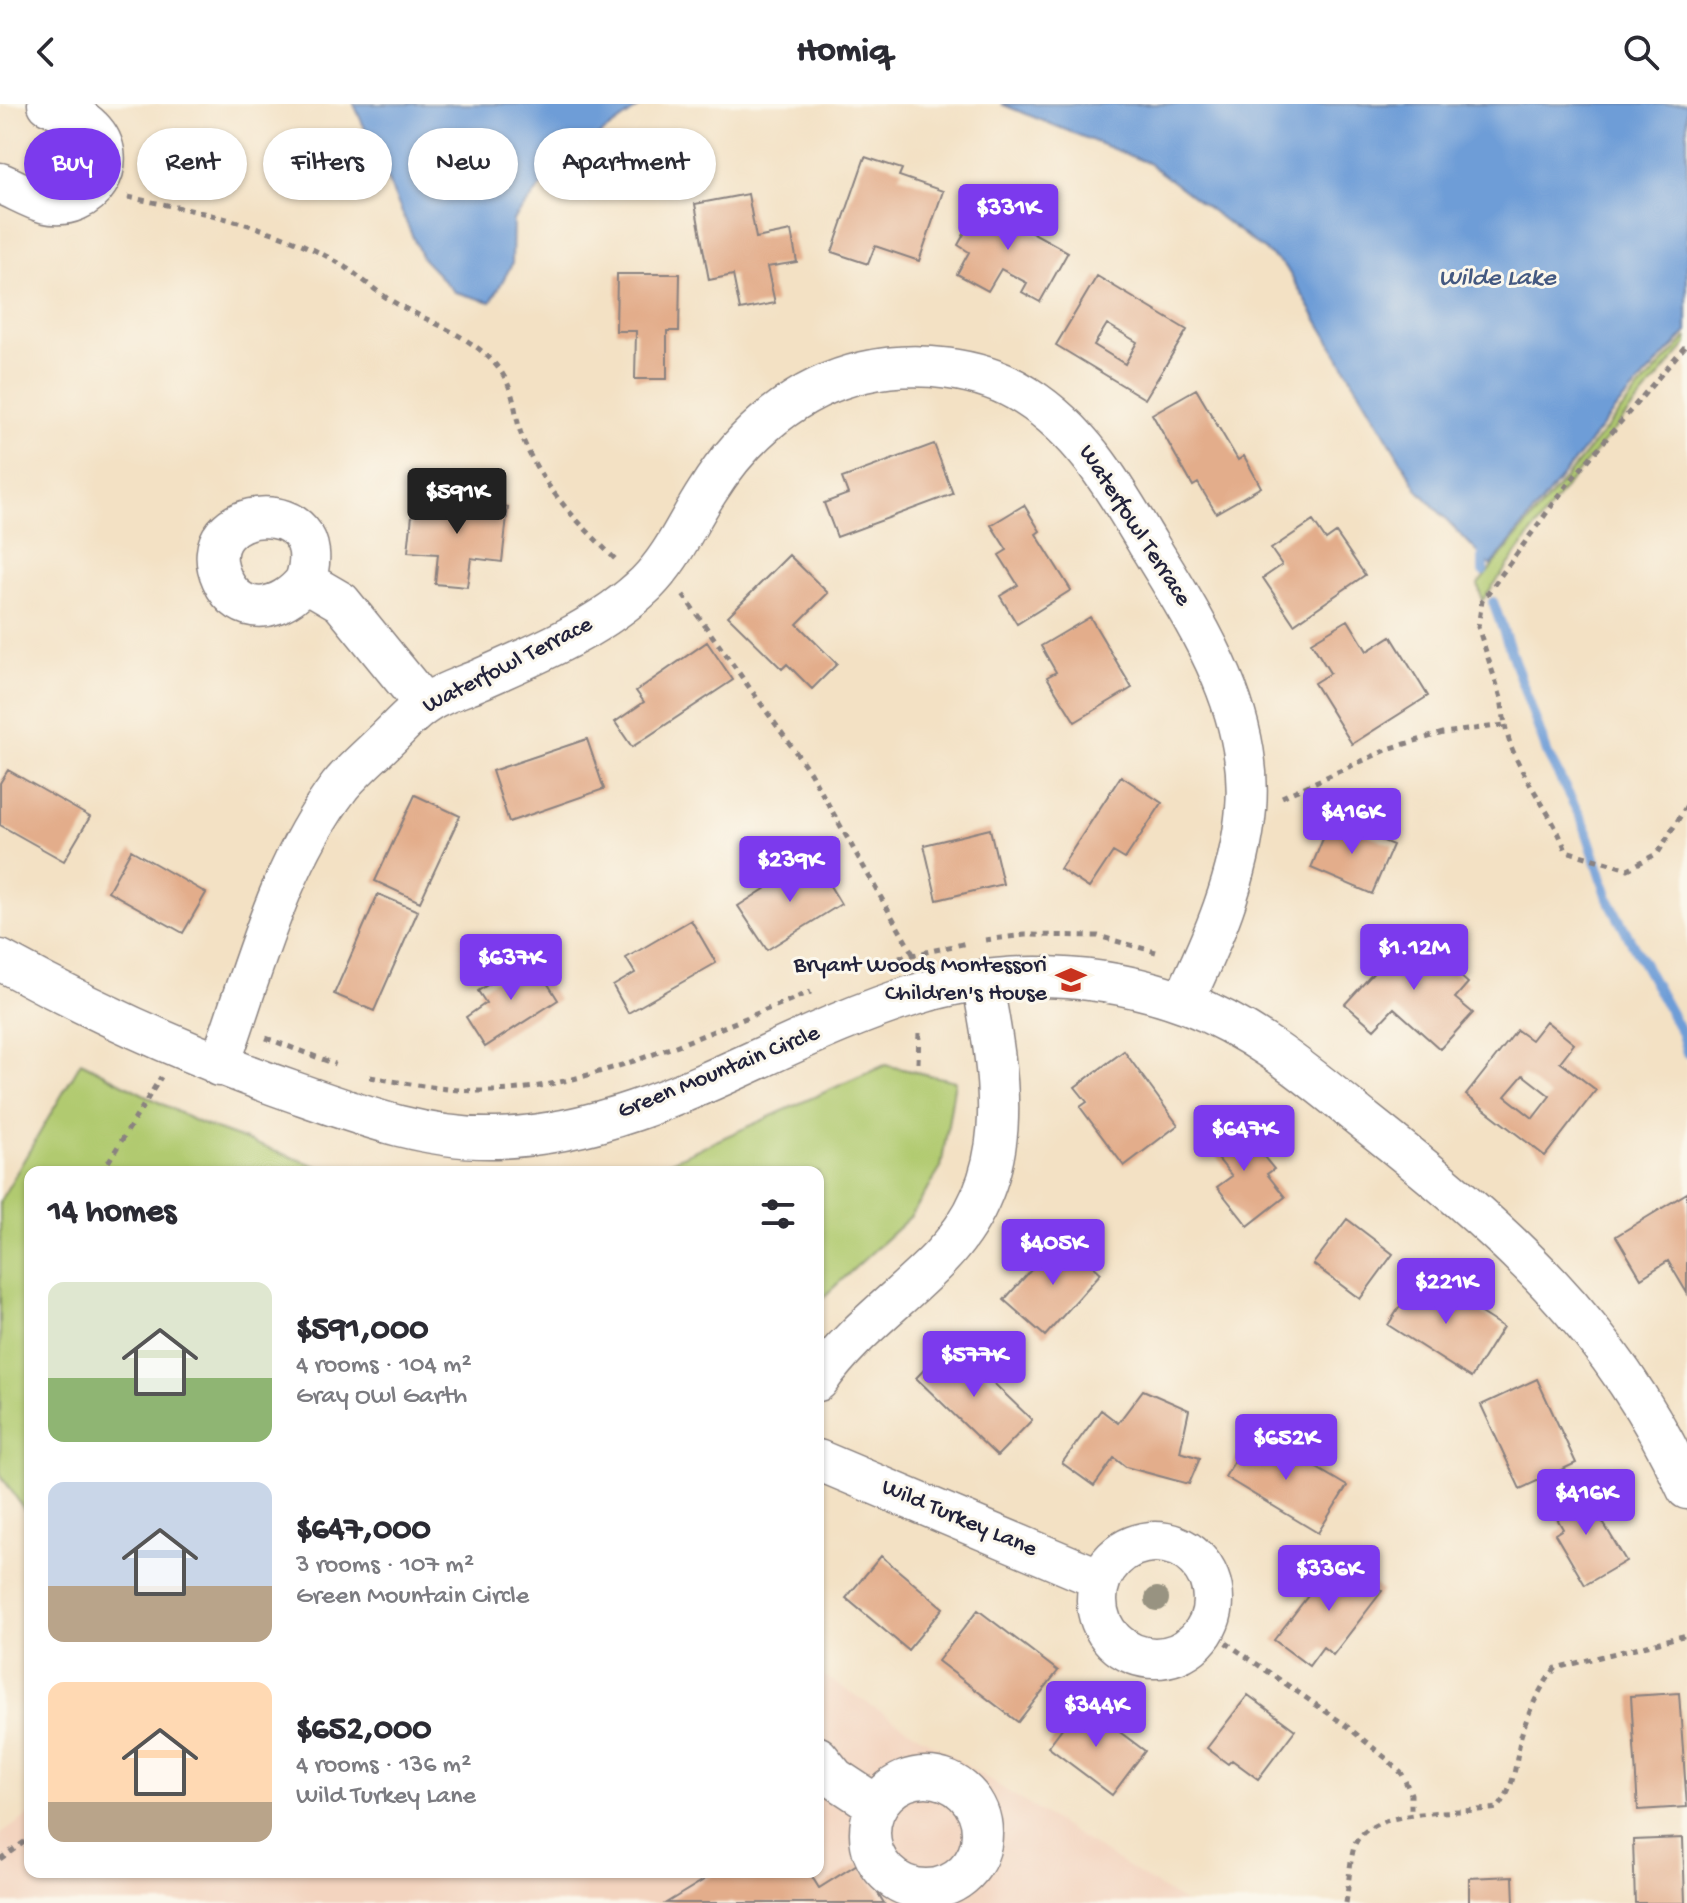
<!DOCTYPE html>
<meta charset="utf-8">
<style>
body{margin:0;font-family:"Gochi Hand",sans-serif;background:#f7f7f7;color:#2b2b33;height:100vh;display:flex;flex-direction:column;font-size:30px;white-space:nowrap}
*{box-sizing:border-box;margin:0}
p{font-size:26px;color:#7c7c81}
.icon{flex:none;width:44px;height:44px;fill:none;stroke:currentColor;stroke-width:2;stroke-linecap:round;stroke-linejoin:round}
.map{position:relative;flex:1;overflow:hidden}
.side{position:absolute;left:24px;top:1062px;width:800px;height:712px;display:flex;flex-direction:column;background:#fff;border-radius:16px;box-shadow:0 2px 6px #0004}
.side>*{flex:none}
.top-card{position:absolute;left:24px;top:24px;width:800px;height:72px;display:flex;gap:16px}
.price{position:absolute;translate:-50% -68px;padding:0 18px;border-radius:8px;background:#7c3aed;color:#fff;font-size:26px;line-height:52px;filter:drop-shadow(0 2px 4px #0008)}
.price::after{content:'';position:absolute;left:50%;top:48px;width:24px;height:18px;margin-left:-12px;background:inherit;clip-path:polygon(0 0,100% 0,50% 100%)}
.price.current{background:#222;color:#fff}
ul{padding:0;list-style:none}
li{display:flex;align-items:center;gap:24px;height:200px;padding:0 24px}
li span{display:grid;place-items:center;flex:none;width:224px;height:160px;border-radius:16px;color:#555}
li>.icon{margin-inline-start:auto}
span .icon{width:96px;height:96px;fill:#fffc;stroke-width:1}
li b{font-size:34px}
h2{display:flex;justify-content:space-between;align-items:center;height:96px;padding:0 24px;font-size:34px}
.tag{padding:0 28px;border-radius:36px;background:#fff;box-shadow:0 2px 6px #0004;font-size:28px;line-height:72px}
.tag.current{background:#7c3aed;color:#fff}
header{display:flex;justify-content:space-between;align-items:center;height:104px;padding:0 24px;background:#fff;font-size:36px;font-weight:800}
.map>svg:first-child{display:block}
.built{fill:#f3d4bf}
.green{fill:#b1ca70;stroke:#6a7656;stroke-width:2}
.water{fill:#6e9dd7;stroke:#486089;stroke-width:2}
.lines{fill:none;stroke-linecap:round;stroke-linejoin:round}
.stream{stroke:#6e9dd7;stroke-width:10}
.building{fill:#e3ad8b;fill-rule:evenodd}
.minor-casing{stroke:#8a8280;stroke-width:43}
.path{stroke:#8a8280;stroke-width:5;stroke-dasharray:6 6;stroke-linecap:butt}
.minor{stroke:#fff;stroke-width:40}
.tree{fill:#989381}
.labels{text-anchor:middle;dominant-baseline:central;stroke-width:6;stroke-linejoin:round;paint-order:stroke}
.street-label{font-size:24px;fill:#22223b;stroke:#fbf7ec}
.poi-label{font-size:24px;fill:#22223b;stroke:#fbf7ec;text-anchor:end}
.water-label{font-size:26px;font-style:italic;fill:#445981;stroke:#fbf7ec}
</style>
<header><svg class="icon" aria-label="back" viewBox="0 0 24 24"><path d="M15 5l-7 7 7 7"/></svg>Homiq<svg class="icon" aria-label="search" viewBox="0 0 24 24"><circle cx="10" cy="10" r="6"/><path d="M15 15l6 6"/></svg></header>
<div class="map">
<svg width="1687" height="1799" viewBox="0 0 1687 1799">
<rect width="100%" height="100%" fill="#fbf7ec"/>
<filter id="ink" filterUnits="userSpaceOnUse"><feTurbulence type="fractalNoise" baseFrequency=".0125" numOctaves="2"/><feDisplacementMap in="SourceGraphic" scale="16" xChannelSelector="R" yChannelSelector="G"/><feConvolveMatrix kernelMatrix="1 2 1 2 8 2 1 2 1" color-interpolation-filters="sRGB"/></filter>
<filter id="wash" filterUnits="userSpaceOnUse"><feTurbulence type="fractalNoise" baseFrequency=".006" numOctaves="4" result="noise"/><feDisplacementMap in="SourceGraphic" scale="32" xChannelSelector="R" yChannelSelector="G"/><feGaussianBlur stdDeviation="1.8" result="paint"/><feColorMatrix in="noise" values="0 0 0 0 0 0 0 0 0 0 0 0 0 0 0 0 0 1.4 0 .05"/><feComposite in="paint" operator="in"/></filter>
<g filter="url(#wash)">
<rect width="100%" height="100%" fill="#f3e1c4"/>
<path class="built" d="M 818,1568 L 1185,1799 L 0,1799 L 0,1731 L 30,1710 L 30,1768 L 818,1768 Z"/>
<path class="green" d="M 1687,233 L 1687,240 L 1567,381 L 1482,497 L 1478,480 L 1634,291 Z
M 81,958 L 199,1019 L 333,1068 L 30,1068 L 30,1414 L 0,1370 L 0,1097 Z
M 885,961 L 955,977 L 941,1064 L 911,1112 L 818,1198 L 818,1068 L 647,1068 Z"/>
<path class="water" d="M 354,0 L 644,0 L 563,57 L 513,116 L 512,160 L 491,198 L 455,188 L 422,154 Z
M 1001,0 L 1687,0 L 1687,228 L 1619,301 L 1491,462 L 1419,387 L 1285,162 L 1148,59 Z"/>
<g class="lines">
<path class="stream" d="M 1483,441 L 1483,467
M 1493,498 L 1548,651 L 1584,720 L 1609,797 L 1682,930 L 1687,949"/>
</g>
<g id="blocks">
<path class="building" d="M 865,53 L 902,65 L 899,72 L 943,87 L 919,157 L 875,142 L 868,160 L 832,148 Z
M 748,90 L 756,134 L 791,127 L 797,158 L 767,163 L 775,199 L 740,206 L 733,171 L 709,176 L 695,100 Z
M 984,94 L 1013,111 L 1010,116 L 1068,148 L 1040,198 L 1022,188 L 1027,179 L 1001,165 L 988,187 L 957,170 L 969,148 L 958,141 Z
M 617,170 L 680,170 L 679,227 L 667,227 L 667,275 L 635,275 L 636,227 L 616,227 Z
M 1097,172 L 1187,226 L 1145,295 L 1056,241 ZM 1107,220 L 1137,238 L 1125,260 L 1094,241 Z
M 1196,285 L 1238,356 L 1244,352 L 1261,383 L 1216,409 L 1198,379 L 1193,382 L 1152,310 Z
M 934,340 L 953,390 L 837,433 L 824,399 L 848,390 L 842,374 Z
M 414,393 L 508,403 L 502,458 L 471,454 L 467,483 L 435,480 L 438,450 L 408,448 Z
M 1024,401 L 1040,427 L 1036,430 L 1071,486 L 1017,520 L 1000,492 L 1018,481 L 999,451 L 1007,446 L 991,421 Z
M 1313,417 L 1326,436 L 1336,429 L 1365,471 L 1294,520 L 1263,474 L 1282,461 L 1271,445 Z
M 789,451 L 828,489 L 797,520 L 837,560 L 812,585 L 787,560 L 782,565 L 728,512 Z
M 1090,513 L 1132,584 L 1075,618 L 1047,573 L 1056,568 L 1041,542 Z
M 1348,516 L 1367,547 L 1391,532 L 1428,592 L 1352,640 L 1314,579 L 1330,569 L 1311,538 Z
M 707,538 L 733,576 L 632,643 L 615,618 L 644,598 L 636,587 Z
M 587,635 L 604,685 L 509,718 L 492,667 Z
M 8,666 L 90,713 L 64,757 L 0,721 L 0,679 Z
M 1121,672 L 1162,699 L 1125,755 L 1113,748 L 1089,784 L 1060,765 Z
M 415,691 L 460,712 L 420,798 L 375,777 Z
M 1331,715 L 1393,741 L 1372,790 L 1311,764 Z
M 990,725 L 1003,780 L 937,796 L 924,741 Z
M 131,746 L 206,789 L 183,829 L 108,787 Z
M 813,754 L 841,800 L 767,846 L 738,802 Z
M 378,790 L 418,807 L 374,907 L 334,890 Z
M 691,816 L 716,859 L 628,909 L 613,882 L 635,869 L 626,854 Z
M 1411,828 L 1468,879 L 1455,894 L 1473,909 L 1440,945 L 1394,904 L 1374,925 L 1345,900 Z
M 531,853 L 558,896 L 485,943 L 466,913 L 486,899 L 478,887 Z
M 1546,917 L 1574,940 L 1560,958 L 1596,986 L 1545,1052 L 1466,991 L 1517,926 L 1531,936 ZM 1523,971 L 1550,992 L 1533,1014 L 1505,992 Z
M 1124,947 L 1178,1021 L 1124,1062 L 1080,1003 L 1087,998 L 1075,983 Z
M 1232,1014 L 1274,1065 L 1267,1070 L 1285,1093 L 1248,1122 L 1217,1083 L 1232,1072 L 1203,1036 Z
M 1687,1089 L 1687,1189 L 1668,1157 L 1641,1174 L 1616,1132 Z
M 1347,1115 L 1393,1150 L 1360,1195 L 1313,1160 Z
M 1061,1133 L 1101,1169 L 1045,1232 L 1004,1196 Z
M 1420,1171 L 1503,1223 L 1471,1274 L 1388,1221 Z
M 951,1238 L 1032,1316 L 997,1352 L 916,1274 Z
M 1537,1275 L 1576,1359 L 1520,1385 L 1481,1301 Z
M 1143,1286 L 1189,1306 L 1180,1348 L 1200,1354 L 1189,1380 L 1126,1363 L 1114,1354 L 1094,1382 L 1062,1359 L 1101,1306 L 1118,1319 Z
M 1253,1326 L 1347,1382 L 1318,1429 L 1225,1373 Z
M 1582,1383 L 1626,1457 L 1585,1481 L 1555,1430 L 1563,1425 L 1550,1402 Z
M 881,1452 L 943,1504 L 908,1546 L 846,1494 Z
M 1338,1453 L 1382,1487 L 1333,1551 L 1323,1543 L 1309,1562 L 1274,1536 Z
M 978,1506 L 1058,1567 L 1018,1618 L 938,1557 Z
M 1679,1589 L 1687,1703 L 1638,1706 L 1631,1592 Z
M 1248,1591 L 1295,1626 L 1258,1675 L 1232,1656 L 1228,1660 L 1207,1644 Z
M 1081,1599 L 1145,1647 L 1112,1691 L 1048,1643 Z
M 1683,1734 L 1685,1799 L 1635,1799 L 1633,1736 Z
M 859,1759 L 884,1799 L 666,1799 L 717,1768 L 809,1768 L 819,1784 Z
M 1513,1772 L 1514,1799 L 1469,1799 L 1469,1774 Z"/>
</g>
</g>
<g filter="url(#ink)">
<use href="#blocks" fill-opacity="0" stroke="#8a8280" stroke-width="2"/>
<g class="lines">
<g class="minor-casing">
<path id="minor" d="M 0,79 C 15,85 31,95 46,99 C 90,109 125,58 91,24 C 80,12 63,7 48,0
M 305,477 C 282,507 240,516 222,475 C 187,399 336,386 305,477 L 341,498 L 424,600
M 0,856 C 96,909 193,953 297,989 C 362,1012 427,1036 497,1034 C 649,1029 774,934 915,891 C 1001,864 1102,868 1186,899 C 1256,926 1309,972 1366,1018 C 1502,1126 1614,1222 1687,1385
M 219,962 C 253,868 278,763 340,682 C 353,666 371,651 386,636 C 399,624 412,608 427,599 C 442,589 461,583 478,576 C 536,550 599,525 646,480 C 674,452 686,420 707,388 C 743,330 797,283 864,268 C 916,256 982,263 1026,292 C 1083,328 1114,383 1148,440 C 1197,520 1254,606 1246,705 C 1240,774 1212,837 1183,898
M 818,1277 C 850,1230 898,1197 938,1156 C 1019,1073 1001,979 982,876
M 818,1356 L 1100,1475
M1097 1496a58 58 0 1 1 116 0a58 58 0 1 1-116 0Z
M 818,1653 L 835,1674 L 876,1701
M870 1729a56 56 0 1 1 112 0a56 56 0 1 1-112 0Z"/>
</g>
<path class="path" d="M 128,93 C 200,108 273,121 337,158 C 358,170 375,188 397,200 C 433,220 478,234 502,269 C 517,292 514,315 524,338 C 545,387 580,420 617,457
M 683,491 L 810,668 L 913,850
M 1505,621 C 1515,670 1550,702 1566,747 L 1628,765 L 1658,749 L 1687,701
M 1282,693 L 1391,644 L 1443,629 L 1505,621 L 1501,594 L 1478,523 L 1482,497 L 1567,381 L 1687,240
M 985,836 L 1025,831 L 1098,832 L 1156,848
M 899,854 L 967,839
M 266,934 L 335,960
M 918,959 L 919,928
M 370,973 C 410,980 451,988 492,987 C 594,984 716,924 811,888
M 102,1068 L 161,973
M 1206,1525 L 1344,1620 L 1387,1655 L 1402,1670 L 1411,1690 L 1411,1712
M 0,1755 L 30,1734
M 1346,1799 C 1349,1781 1349,1761 1354,1743 C 1367,1702 1462,1710 1498,1704 C 1516,1681 1515,1659 1521,1632 C 1528,1609 1540,1582 1556,1564 L 1687,1531"/>
<use href="#minor" class="minor"/>
</g>
<circle class="tree" cx="1157" cy="1495" r="12"/>
</g>
<defs>
<g id="school-bare" transform="scale(2.4)"><path d="M0-5L7-2L0 1L-7-2ZM-4 1L0 2.5L4 1V4Q0 6-4 4Z" fill="#c8321e" stroke="#fbf7ec" stroke-width="2.5" paint-order="stroke"/></g>
</defs>
<g fill-rule="evenodd">
<use href="#school-bare" x="1071" y="876"/>
</g>
<g class="labels">
<g class="street-label">
<text transform="translate(1134 422) rotate(57)">Waterfowl Terrace</text>
<text transform="translate(508 562) rotate(-27)">Waterfowl Terrace</text>
<text transform="translate(719 969) rotate(-22)">Green Mountain Circle</text>
<text transform="translate(959 1415) rotate(23)">Wild Turkey Lane</text>
</g>
<g class="poi-label">
<text x="1047" y="862">Bryant Woods Montessori<tspan x="1047" dy="28">Children's House</tspan></text>
</g>
<g class="water-label">
<text x="1497" y="175">Wilde Lake</text>
</g>
</g>
</svg>
<b class="price" style="left:1008px;top:148px">$331K</b>
<b class="price current" style="left:457px;top:432px">$591K</b>
<b class="price" style="left:1352px;top:752px">$416K</b>
<b class="price" style="left:790px;top:800px">$239K</b>
<b class="price" style="left:1414px;top:888px">$1.12M</b>
<b class="price" style="left:511px;top:898px">$637K</b>
<b class="price" style="left:1244px;top:1069px">$647K</b>
<b class="price" style="left:1053px;top:1183px">$405K</b>
<b class="price" style="left:1446px;top:1222px">$221K</b>
<b class="price" style="left:974px;top:1295px">$577K</b>
<b class="price" style="left:1286px;top:1378px">$652K</b>
<b class="price" style="left:1586px;top:1433px">$416K</b>
<b class="price" style="left:1329px;top:1509px">$336K</b>
<b class="price" style="left:1096px;top:1645px">$344K</b>
<div class="top-card">
<a class="tag current">Buy</a>
<a class="tag">Rent</a>
<a class="tag">Filters</a>
<a class="tag">New</a>
<a class="tag">Apartment</a>
</div>
<section class="side">
<h2>14 homes<svg class="icon" aria-label="filters" viewBox="0 0 24 24"><path d="M4 7h16M4 17h16"/><circle cx="9" cy="7" r="2"/><circle cx="15" cy="17" r="2"/></svg></h2>
<ul>
<li><span style="background:linear-gradient(#dfe7d0 60%,#8fb573 0)"><svg class="icon" aria-label="home" viewBox="0 0 24 24"><path d="M3 11l9-7 9 7M6 9v11h12V9"/></svg></span><div><b>$591,000</b><p>4 rooms · 104 m²</p><p>Gray Owl Garth</p></div></li>
<li><span style="background:linear-gradient(#c9d6e8 65%,#b9a48a 0)"><svg class="icon" aria-label="home" viewBox="0 0 24 24"><path d="M3 11l9-7 9 7M6 9v11h12V9"/></svg></span><div><b>$647,000</b><p>3 rooms · 107 m²</p><p>Green Mountain Circle</p></div></li>
<li><span style="background:linear-gradient(#ffd9b3 75%,#b9a48a 0)"><svg class="icon" aria-label="home" viewBox="0 0 24 24"><path d="M3 11l9-7 9 7M6 9v11h12V9"/></svg></span><div><b>$652,000</b><p>4 rooms · 136 m²</p><p>Wild Turkey Lane</p></div></li>
</ul>
</section>
</div>
